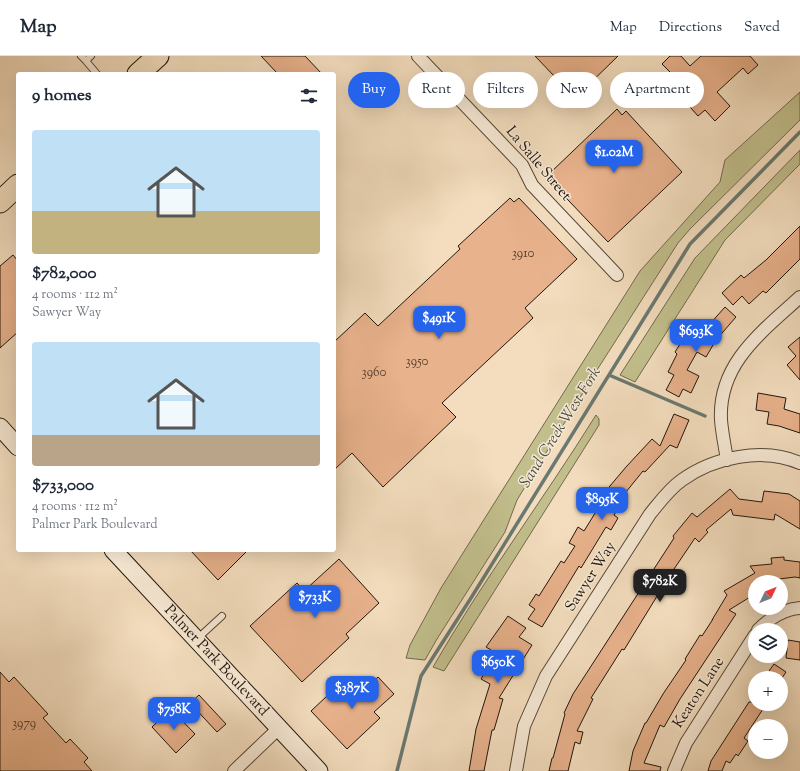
<!DOCTYPE html>
<meta charset="utf-8">
<style>
body{margin:0;font-family:"Sorts Mill Goudy",serif;background:#f2f2f3;color:#1f2937;height:100vh;display:flex;flex-direction:column;font-size:15px;white-space:nowrap}
*{box-sizing:border-box;margin:0}
p{font-size:13px;color:#747a83}
.icon{flex:none;width:22px;height:22px;fill:none;stroke:currentColor;stroke-width:2;stroke-linecap:round;stroke-linejoin:round}
.map{position:relative;flex:1;overflow:hidden}
.drawer{position:absolute;left:16px;top:16px;width:320px;height:480px;display:flex;flex-direction:column;background:#fff;border-radius:4px;box-shadow:0 4px 16px #0002}
.drawer>*{flex:none}
.banner{position:absolute;left:348px;top:16px;width:380px;height:36px;display:flex;gap:8px}
.needle{width:26px;rotate:47deg}
.controls{position:absolute;left:748px;top:519px;display:grid;gap:8px}
.controls a{display:grid;place-items:center;width:40px;height:40px;border-radius:50%;background:#fff;box-shadow:0 4px 16px #0002;font-size:20px}
.price{position:absolute;translate:-50% -34px;padding:0 9px;border-radius:8px;background:#2563eb;color:#fff;font-size:13px;line-height:26px;filter:drop-shadow(0 1px 2px #0008)}
.price::after{content:'';position:absolute;left:50%;top:24px;width:12px;height:9px;margin-left:-6px;background:inherit;clip-path:polygon(0 0,100% 0,50% 100%)}
.price.active{background:#222;color:#fff}
ul{padding:0;list-style:none}
li{display:grid;align-content:center;gap:8px;height:212px;padding:0 16px}
li span{display:grid;place-items:center;height:124px;border-radius:4px;color:#555}
li>.icon{margin-inline-start:auto}
span .icon{width:72px;height:72px;fill:#fffc;stroke-width:1}
li b{font-size:17px}
h2{display:flex;justify-content:space-between;align-items:center;height:48px;padding:0 16px;font-size:17px}
.pill{padding:0 14px;border-radius:18px;background:#fff;box-shadow:0 4px 16px #0002;font-size:14px;line-height:36px}
.pill.active{background:#2563eb;color:#fff}
header{display:flex;align-items:center;gap:24px;box-sizing:border-box;height:56px;padding:0 20px;background:#fff;border-bottom:1px solid #e0e1e3}
header strong{font-size:19px}
nav{display:flex;gap:22px;margin-inline-start:auto;font-size:14px}
.map>svg:first-child{display:block}
.green{fill:#c2bf8d;stroke:#726a4c}
.lines{fill:none;stroke-linecap:round;stroke-linejoin:round}
.stream{stroke:#6a7971;stroke-width:3.5}
.building{fill:#e8b28c;stroke:#21150b}
.service-casing{stroke:#564738;stroke-width:8}
.minor-casing{stroke:#564738;stroke-width:14}
.secondary-casing{stroke:#21150b;stroke-width:19}
.trunk-casing{stroke:#21150b;stroke-width:23}
.service{stroke:#f7e9d5;stroke-width:6}
.minor{stroke:#f7e9d5;stroke-width:12}
.secondary{stroke:#f7e9d5;stroke-width:17}
.trunk{stroke:#f3ddbe;stroke-width:21}
.labels{text-anchor:middle;dominant-baseline:central;stroke-width:3;stroke-linejoin:round;paint-order:stroke}
.number-label{font-size:13px;fill:#533c2b}
.street-label{font-size:15px;fill:#21150b;stroke:#f7e9d5}
.water-label{font-size:16px;font-style:italic;fill:#4c4f46;stroke:#f7e9d5}
</style>
<header>
<strong>Map</strong>
<nav><a>Map</a><a>Directions</a><a>Saved</a></nav>
</header>
<div class="map">
<svg width="800" height="715" viewBox="0 0 800 715">
<rect width="100%" height="100%" fill="#f3ddbe"/>
<filter id="stains"><feTurbulence type="fractalNoise" baseFrequency=".005" numOctaves="4"/><feColorMatrix values="0 0 0 0 .2 0 0 0 0 .09 0 0 0 0 .02 0 0 0 .5 -.17"/></filter>
<radialGradient id="worn" r=".72"><stop offset=".6" stop-color="#630" stop-opacity="0"/><stop offset="1" stop-color="#630" stop-opacity=".3"/></radialGradient>
<path class="green" d="M 800,36 L 800,64 L 690,173 L 678,187 L 597,314 L 517,444 L 505,476 L 437,583 L 425,604 L 406,602 L 410,589 L 441,532 L 640,215 L 720,126 L 725,104 Z
M 800,94 L 800,108 L 725,184 L 635,326 L 620,319 L 695,202 Z
M 596,359 L 599,363 L 599,369 L 444,615 L 433,611 C 483,524 543,444 596,359 Z"/>
<g class="lines">
<path class="stream" d="M 609,319 L 705,360
M 397,715 L 421,620 L 471,542 L 690,188 L 800,76"/>
</g>
<path class="building" d="M 261,0 L 305,0 L 322,18 L 278,18 Z
M 535,0 L 618,0 L 575,42 Z
M 670,0 L 681,0 L 690,10 L 701,0 L 750,0 L 758,9 L 748,18 L 743,12 L 717,36 L 730,50 L 715,65 L 705,54 L 698,60 L 667,25 L 673,19 L 662,8 Z
M 617,53 L 622,59 L 626,55 L 682,116 L 608,186 L 550,125 L 554,121 L 550,117 Z
M 510,142 L 514,146 L 519,142 L 577,203 L 525,252 L 533,262 L 442,347 L 456,361 L 383,431 L 352,397 L 334,414 L 334,286 L 365,257 L 378,270 L 460,193 L 458,190 Z
M 800,170 L 800,203 L 766,237 L 763,235 L 749,248 L 742,240 L 733,249 L 722,237 L 741,219 L 744,222 L 766,204 Z
M 13,199 L 18,205 L 18,276 L 0,292 L 0,210 Z
M 725,251 L 736,261 L 716,284 L 706,301 L 697,296 L 687,314 L 699,320 L 691,337 L 683,333 L 679,341 L 666,334 L 674,319 L 668,316 L 677,298 L 675,296 L 689,274 L 699,280 Z
M 800,281 L 800,324 L 787,309 L 796,300 L 788,291 Z
M 758,337 L 786,342 L 784,353 L 800,358 L 800,377 L 779,370 L 767,368 L 769,356 L 756,354 Z
M 674,358 L 689,364 L 677,392 L 670,389 L 645,416 L 643,415 L 613,452 L 617,454 L 614,459 L 618,462 L 611,474 L 606,471 L 581,512 L 579,510 L 542,571 L 528,563 L 535,553 L 529,549 L 536,538 L 539,540 L 561,505 L 564,507 L 575,490 L 569,487 L 578,471 L 584,475 L 597,454 L 592,451 L 598,442 L 599,443 L 626,411 L 652,383 L 660,390 Z
M 730,433 L 739,443 L 762,446 L 764,435 L 789,438 L 800,445 L 800,473 L 775,458 L 774,464 L 733,459 L 731,453 L 706,474 L 708,476 L 699,486 L 695,482 L 670,519 L 624,594 L 622,593 L 591,642 L 593,643 L 577,675 L 583,676 L 580,688 L 575,686 L 568,715 L 549,715 L 552,702 L 553,702 L 565,658 L 564,657 L 573,638 L 674,482 L 673,480 L 692,457 L 697,461 Z
M 190,494 L 248,494 L 218,524 Z
M 784,501 L 784,504 L 800,506 L 800,522 L 795,521 L 755,526 L 755,538 L 729,554 L 736,558 L 680,643 L 664,671 L 660,669 L 644,707 L 661,711 L 660,715 L 629,715 L 633,695 L 645,667 L 646,667 L 663,638 L 686,604 L 685,603 L 700,579 L 702,580 L 713,563 L 712,564 L 727,539 L 724,535 L 755,517 L 750,510 L 772,508 L 771,502 Z
M 339,503 L 379,547 L 346,578 L 349,582 L 302,626 L 250,570 L 297,527 L 304,535 Z
M 508,560 L 526,572 L 519,581 L 532,589 L 499,642 L 503,643 L 494,674 L 492,674 L 484,715 L 469,715 L 476,673 L 490,628 L 481,623 L 495,600 L 489,597 L 491,594 L 486,591 Z
M 788,584 L 800,586 L 800,604 L 786,602 Z
M 774,608 L 786,616 L 782,622 L 764,622 Z
M 0,616 L 9,626 L 14,621 L 48,658 L 43,662 L 66,687 L 70,683 L 88,702 L 84,706 L 92,715 L 0,715 Z
M 378,621 L 394,638 L 374,656 L 380,662 L 347,693 L 311,655 L 344,624 L 359,639 Z
M 199,639 L 226,668 L 217,676 L 190,647 Z
M 749,646 L 752,646 L 763,653 L 744,682 L 748,685 L 738,700 L 736,698 L 730,707 L 726,705 L 722,715 L 708,715 L 711,705 Z
M 171,653 L 195,678 L 176,697 L 152,671 Z"/>
<g class="lines">
<g class="service-casing">
<path id="service" d="M 81,0 L 86,5 L 91,0
M 86,5 L 97,18
M 197,583 L 222,560"/>
</g>
<g class="minor-casing">
<path id="minor" d="M 418,0 L 522,109 L 532,129 L 617,219
M 727,404 C 725,391 722,377 721,364 C 718,307 763,275 800,241
M 758,574 C 770,562 783,553 800,552
M 234,715 L 279,672
M 516,715 L 524,670 L 546,620 L 650,458 C 660,446 669,433 682,424 C 714,401 763,391 800,407
M 674,715 L 686,687 L 755,579"/>
</g>
<g class="secondary-casing">
<path id="secondary" d="M 0,371 L 18,391
M 113,494 L 319,715"/>
</g>
<g class="trunk-casing">
<path id="trunk" d="M 138,18 L 158,0
M 0,146 L 18,129"/>
</g>
<use href="#service" class="service"/>
<use href="#minor" class="minor"/>
<use href="#secondary" class="secondary"/>
<use href="#trunk" class="trunk"/>
</g>
<g class="labels">
<g class="number-label">
<text x="523" y="198">3910</text>
<text x="417" y="306">3950</text>
<text x="374" y="317">3960</text>
<text x="24" y="668">3979</text>
</g>
<g class="street-label">
<text transform="translate(538 108) rotate(50)">La Salle Street</text>
<text transform="translate(591 521) rotate(-57)">Sawyer Way</text>
<text transform="translate(216 605) rotate(47)">Palmer Park Boulevard</text>
<text transform="translate(699 637) rotate(-57)">Keaton Lane</text>
</g>
<g class="water-label">
<text transform="translate(561 372) rotate(-58)">Sand Creek West Fork</text>
</g>
</g>
<rect width="100%" height="100%" filter="url(#stains)"/>
<rect width="100%" height="100%" fill="url(#worn)"/>
</svg>
<div class="controls">
<a><svg class="needle" viewBox="-14 -14 28 28"><path d="M0-13l5 13h-10z" fill="#e53935"/><path d="M0 13l5-13h-10z" fill="#747a83"/></svg></a>
<a><svg class="icon" aria-label="layers" viewBox="0 0 24 24"><path d="M12 4l9 5-9 5-9-5zM3 14l9 5 9-5"/></svg></a>
<a>+</a>
<a>−</a>
</div>
<b class="price" style="left:614px;top:118px">$1.02M</b>
<b class="price" style="left:439px;top:284px">$491K</b>
<b class="price" style="left:696px;top:297px">$693K</b>
<b class="price" style="left:602px;top:465px">$895K</b>
<b class="price active" style="left:660px;top:547px">$782K</b>
<b class="price" style="left:315px;top:563px">$733K</b>
<b class="price" style="left:498px;top:628px">$650K</b>
<b class="price" style="left:352px;top:654px">$387K</b>
<b class="price" style="left:174px;top:675px">$758K</b>
<div class="banner">
<a class="pill active">Buy</a>
<a class="pill">Rent</a>
<a class="pill">Filters</a>
<a class="pill">New</a>
<a class="pill">Apartment</a>
</div>
<section class="drawer">
<h2>9 homes<svg class="icon" aria-label="filters" viewBox="0 0 24 24"><path d="M4 7h16M4 17h16"/><circle cx="9" cy="7" r="2"/><circle cx="15" cy="17" r="2"/></svg></h2>
<ul>
<li><span style="background:linear-gradient(#bfe0f5 65%,#c2b280 0)"><svg class="icon" aria-label="home" viewBox="0 0 24 24"><path d="M3 11l9-7 9 7M6 9v11h12V9"/></svg></span><div><b>$782,000</b><p>4 rooms · 112 m²</p><p>Sawyer Way</p></div></li>
<li><span style="background:linear-gradient(#bfe0f5 75%,#b9a48a 0)"><svg class="icon" aria-label="home" viewBox="0 0 24 24"><path d="M3 11l9-7 9 7M6 9v11h12V9"/></svg></span><div><b>$733,000</b><p>4 rooms · 112 m²</p><p>Palmer Park Boulevard</p></div></li>
</ul>
</section>
</div>
